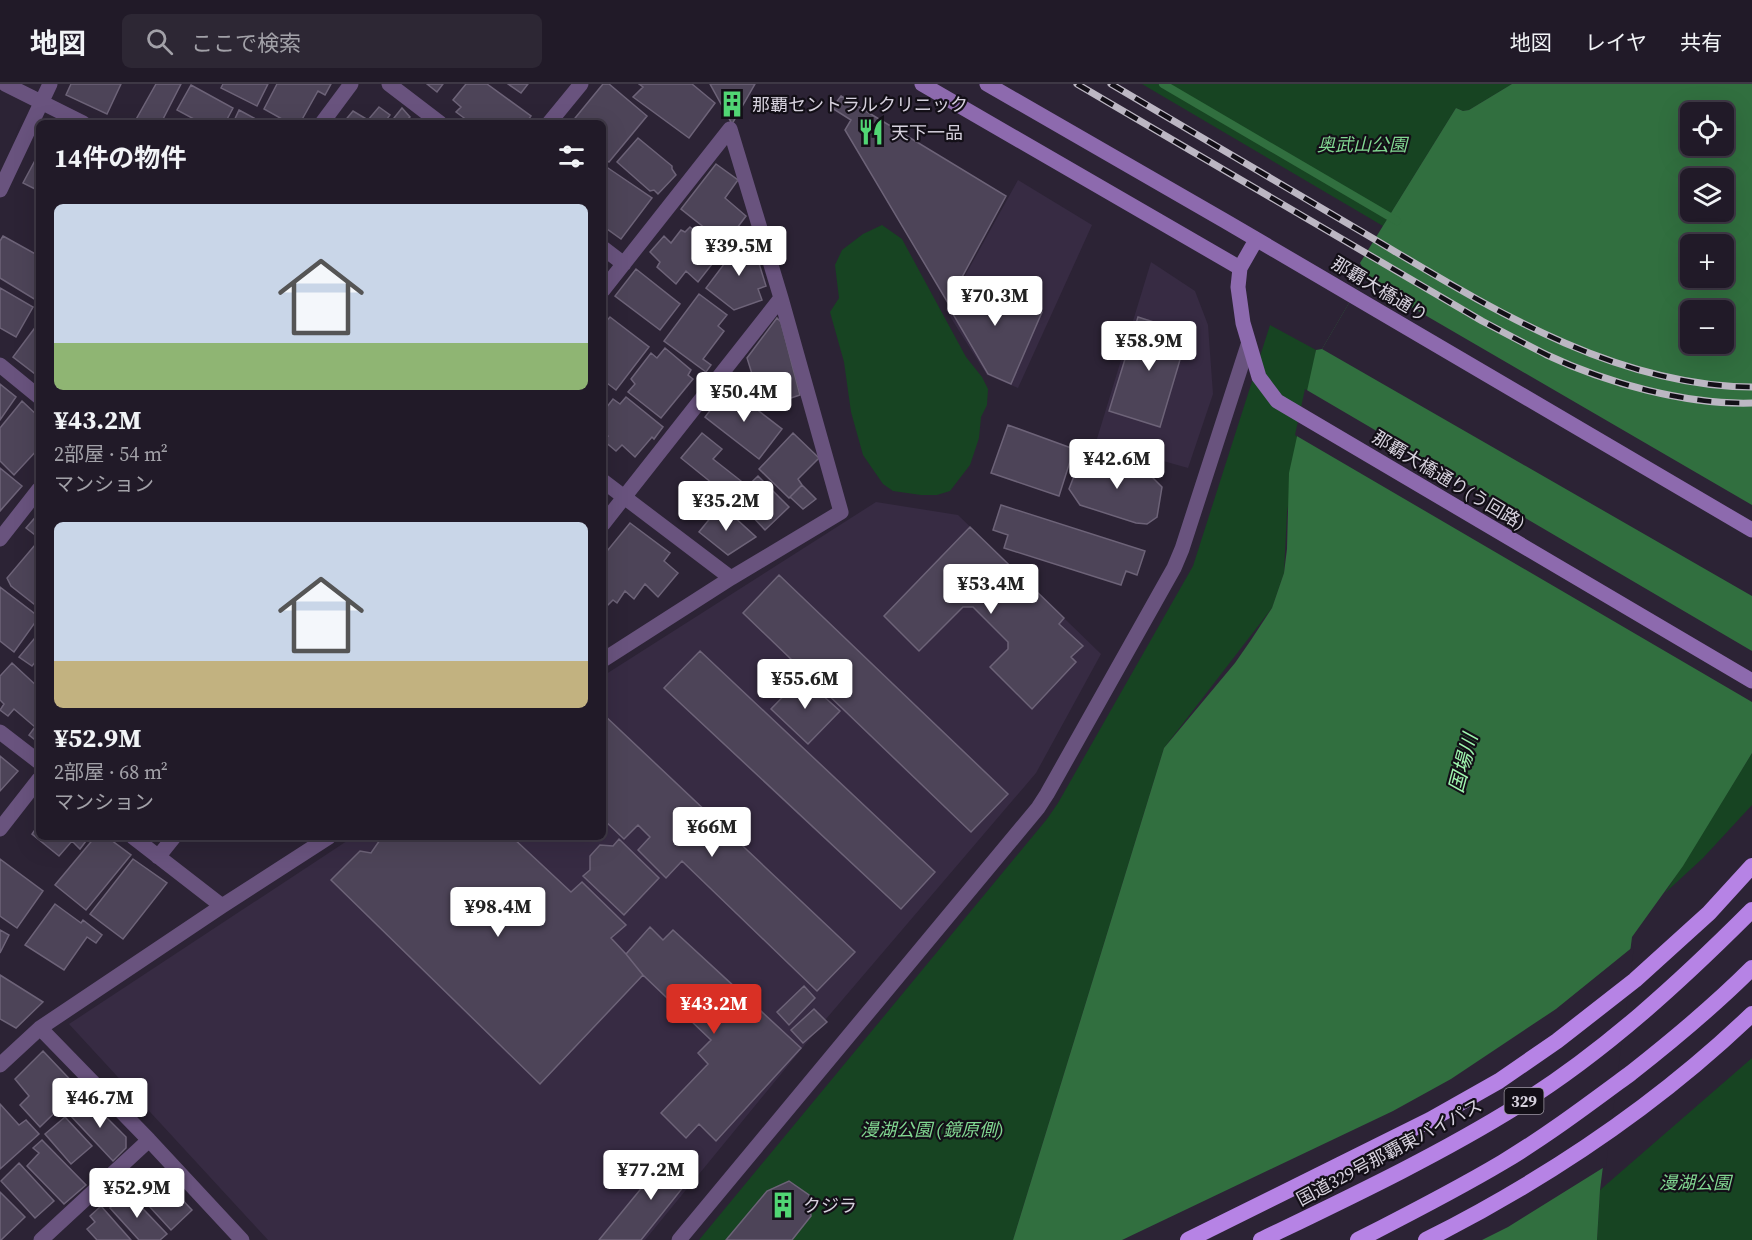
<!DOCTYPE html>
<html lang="ja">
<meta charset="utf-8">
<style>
body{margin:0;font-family:"Source Serif 4","Noto Sans JP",serif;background:#2d2734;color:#f1f3f6;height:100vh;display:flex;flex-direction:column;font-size:22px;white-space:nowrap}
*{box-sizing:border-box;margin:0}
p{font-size:20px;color:#a2a1a8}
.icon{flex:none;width:33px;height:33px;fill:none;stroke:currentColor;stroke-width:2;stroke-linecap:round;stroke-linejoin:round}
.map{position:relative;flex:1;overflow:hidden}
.side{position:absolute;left:36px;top:36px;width:570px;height:720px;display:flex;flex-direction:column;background:#211a28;border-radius:9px;box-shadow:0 6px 24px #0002,0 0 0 2px #3e3845}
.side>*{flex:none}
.buttons{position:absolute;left:1680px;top:18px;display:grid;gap:12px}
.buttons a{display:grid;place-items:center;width:54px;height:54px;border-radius:9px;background:#211a28;box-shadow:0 6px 24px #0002,0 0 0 2px #3e3845;font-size:30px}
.price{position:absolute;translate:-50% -51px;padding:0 14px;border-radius:6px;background:#fff;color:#222;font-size:20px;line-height:39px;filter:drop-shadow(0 2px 3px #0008)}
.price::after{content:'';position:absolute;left:50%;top:36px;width:18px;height:14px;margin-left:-9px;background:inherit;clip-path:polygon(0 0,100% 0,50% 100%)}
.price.on{background:#d93025;color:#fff}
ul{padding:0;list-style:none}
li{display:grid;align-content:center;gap:12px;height:318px;padding:0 18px}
li span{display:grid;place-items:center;height:186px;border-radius:9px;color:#555}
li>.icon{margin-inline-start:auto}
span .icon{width:108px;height:108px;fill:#fffc;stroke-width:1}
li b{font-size:26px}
h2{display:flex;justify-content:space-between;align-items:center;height:72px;padding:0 18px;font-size:26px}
header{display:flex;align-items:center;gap:36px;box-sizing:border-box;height:84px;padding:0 30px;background:#211a28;border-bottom:2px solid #3e3845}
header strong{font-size:28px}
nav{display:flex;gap:33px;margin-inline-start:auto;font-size:21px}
.search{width:420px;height:54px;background:#2d2734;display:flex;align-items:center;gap:15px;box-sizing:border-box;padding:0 21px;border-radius:9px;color:#a2a1a8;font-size:22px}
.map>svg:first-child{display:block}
.built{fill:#372b43}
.green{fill:#174422}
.water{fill:#316f3f;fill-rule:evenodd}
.pier{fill:#2c2335}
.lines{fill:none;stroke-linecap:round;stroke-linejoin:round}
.stream{stroke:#316f3f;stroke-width:8}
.building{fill:#4d4458;stroke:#6d6378;stroke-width:1.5}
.minor{stroke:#69537e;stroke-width:15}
.secondary{stroke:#8d6aae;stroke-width:15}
.trunk{stroke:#b683e5;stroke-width:16}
.rail-casing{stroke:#bcb7c3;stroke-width:7}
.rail{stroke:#130f17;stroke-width:4.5;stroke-dasharray:14;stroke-linecap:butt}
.labels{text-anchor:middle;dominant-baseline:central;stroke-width:4.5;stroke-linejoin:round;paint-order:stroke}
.shield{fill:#130f17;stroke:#9c97a2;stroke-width:1.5}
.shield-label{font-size:16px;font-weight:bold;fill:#d6d1dd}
.poi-label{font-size:18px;fill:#d6d1dd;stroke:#130f17;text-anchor:start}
.park-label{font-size:18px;font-style:italic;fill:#81d791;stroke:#130f17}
.street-label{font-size:18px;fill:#d6d1dd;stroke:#130f17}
.water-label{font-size:20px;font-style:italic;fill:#a0f7b0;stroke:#130f17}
</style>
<header>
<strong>地図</strong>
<div class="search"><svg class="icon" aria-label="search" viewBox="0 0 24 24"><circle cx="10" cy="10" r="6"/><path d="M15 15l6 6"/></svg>ここで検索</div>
<nav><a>地図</a><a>レイヤ</a><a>共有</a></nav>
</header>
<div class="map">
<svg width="1752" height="1156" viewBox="0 0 1752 1156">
<rect width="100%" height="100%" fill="#2c2335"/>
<path class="built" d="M 1018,96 L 1092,141 L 1018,304 L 987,291 L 946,226 Z
M 1151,178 L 1195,207 L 1208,241 L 1213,310 L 1188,384 L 1096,358 Z
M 876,418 L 958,431 L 1101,570 L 1036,689 L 826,935 L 645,1156 L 268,1156 L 69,940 L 353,753 L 603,753 L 603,592 Z"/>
<path class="green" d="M 1142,0 L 1512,0 L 1469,26 L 1463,27 L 1456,24 L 1383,142 Z
M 882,141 L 902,155 L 966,273 L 982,293 L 988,305 L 987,321 L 981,333 L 979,354 L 970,381 L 950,407 L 937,411 L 921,411 L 893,407 L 883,400 L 863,371 L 851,328 L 844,278 L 830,228 L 839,214 L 835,181 L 842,166 L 863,150 Z
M 1270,241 L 1316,266 L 1287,428 L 1284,489 L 1272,524 L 1164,664 L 1013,1156 L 699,1156 L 1047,735 L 1058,719 L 1193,482 Z
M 1752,669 L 1752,721 L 1703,774 L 1665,809 Z
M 1752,974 L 1752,1156 L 1597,1156 L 1600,1106 Z"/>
<path class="water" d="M 1512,0 L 1752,0 L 1752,669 L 1683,782 L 1632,853 L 1600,1106 L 1597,1156 L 1013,1156 L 1164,664 L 1235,579 L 1251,556 L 1272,524 L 1284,489 L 1287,465 L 1289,389 L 1316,266 L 1322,265 L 1363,195 L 1366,190 L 1360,179 L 1456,24 L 1463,27 L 1469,26 ZM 1690,28 L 1724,28 L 1724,62 L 1690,62 ZM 1690,94 L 1724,94 L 1724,128 L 1690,128 ZM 1690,160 L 1724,160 L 1724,194 L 1690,194 ZM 1690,226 L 1724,226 L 1724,260 L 1690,260 Z"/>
<path class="pier" d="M 1363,195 L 1752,421 L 1752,512 L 1322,265 Z
M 1305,305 L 1752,567 L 1752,618 L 1295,351 Z
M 1634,862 L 1606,1082 L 1508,1143 L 1482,1156 L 1122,1156 L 1393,1027 L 1451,995 L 1556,925 Z"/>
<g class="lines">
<path class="stream" d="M 1163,0 L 1397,137"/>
</g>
<path class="building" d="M 71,0 L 121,0 L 107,30 L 66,11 Z
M 156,0 L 181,0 L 161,39 L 134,39 Z
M 223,0 L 268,0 L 257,22 L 221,4 Z
M 277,0 L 331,0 L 325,11 L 318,7 L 300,39 L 289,39 L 264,25 Z
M 427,0 L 443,0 L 437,8 Z
M 466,0 L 487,0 L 531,32 L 526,39 L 471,39 L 456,28 L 461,23 L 453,16 Z
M 508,0 L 528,0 L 521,9 Z
M 603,0 L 609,0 L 647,32 L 609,78 L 603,74 L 603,39 L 571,39 Z
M 639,0 L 692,0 L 715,19 L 689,54 L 633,13 L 643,3 Z
M 710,0 L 755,0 L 732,40 Z
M 191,1 L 233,24 L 225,39 L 192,39 L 194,35 L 177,26 Z
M 841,12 L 1006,112 L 948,219 L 845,46 L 851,36 L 832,24 Z
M 379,23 L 390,31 L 384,39 L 343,39 L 353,27 L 368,36 Z
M 402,24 L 410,33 L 406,37 L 409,39 L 413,37 L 415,39 L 390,39 Z
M 239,26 L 263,39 L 233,39 Z
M 638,54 L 672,82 L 672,85 L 676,91 L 658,110 L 654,106 L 650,107 L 617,78 Z
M 39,69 L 39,107 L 23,99 Z
M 716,80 L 738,96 L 725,114 L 746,132 L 725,160 L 681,125 Z
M 608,84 L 652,114 L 621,155 L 603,142 L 603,90 Z
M 690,143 L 720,170 L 698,198 L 686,187 L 676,200 L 657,183 L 660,178 L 650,168 L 664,152 L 671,159 L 681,146 L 685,148 Z
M 749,147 L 766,202 L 758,205 L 762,216 L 734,226 L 706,204 Z
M 3,152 L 39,172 L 39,218 L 0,194 L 0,157 Z
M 636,185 L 680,220 L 660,246 L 615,212 Z
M 968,193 L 1042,228 L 1011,300 L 988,290 L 950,225 Z
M 0,204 L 33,223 L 16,253 L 0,244 Z
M 699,210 L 727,231 L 718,242 L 724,247 L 703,275 L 711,281 L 706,288 L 664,257 Z
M 610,233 L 649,263 L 616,306 L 603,296 L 603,241 Z
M 1138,233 L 1188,249 L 1160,343 L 1109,327 Z
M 777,234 L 781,238 L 800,311 L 782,317 L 778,303 L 758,309 L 747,274 Z
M 37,241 L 39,243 L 39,293 L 13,273 Z
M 665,264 L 691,286 L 688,291 L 693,295 L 661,334 L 628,308 L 635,300 L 631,295 L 651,269 L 657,274 Z
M 0,300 L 16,313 L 0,336 Z
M 728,303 L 782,345 L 759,375 L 705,333 Z
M 626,313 L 663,343 L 654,355 L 652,353 L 635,373 L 622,361 L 616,367 L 604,357 L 608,352 L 603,348 L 603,328 L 613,315 L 620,320 Z
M 22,317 L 39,333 L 39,364 L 14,391 L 0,377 L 0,344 Z
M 1008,341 L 1074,365 L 1059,412 L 991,389 Z
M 702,349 L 722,365 L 713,375 L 741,397 L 728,412 L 681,374 Z
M 793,349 L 819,374 L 798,395 L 802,401 L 789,414 L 759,385 Z
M 1104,372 L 1144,385 L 1162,403 L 1157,433 L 1147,440 L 1136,439 L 1080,421 L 1069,405 L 1079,379 Z
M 0,384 L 22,402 L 0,427 Z
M 758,392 L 789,423 L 765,446 L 735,414 Z
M 802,401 L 816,415 L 803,425 L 790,413 Z
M 721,421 L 756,453 L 728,471 L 699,448 Z
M 1001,421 L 1145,467 L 1137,491 L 1126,487 L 1121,501 L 1004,464 L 1008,451 L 993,446 Z
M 39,429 L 39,454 L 26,444 Z
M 630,439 L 670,469 L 664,477 L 678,489 L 658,513 L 645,500 L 634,515 L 625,507 L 617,519 L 613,516 L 608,521 L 603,516 L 603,472 Z
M 970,443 L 1064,534 L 1059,540 L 1083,562 L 1071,573 L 1076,578 L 1032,625 L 990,583 L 1008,565 L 1008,558 L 973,523 L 963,523 L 919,567 L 884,532 Z
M 35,461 L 39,464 L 39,524 L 11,502 L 7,494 Z
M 779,491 L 1008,710 L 971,748 L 743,529 Z
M 0,503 L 39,533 L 14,568 L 0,557 Z
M 39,549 L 39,580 L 36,577 L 32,582 L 19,573 Z
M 700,567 L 935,788 L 901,825 L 664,604 Z
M 12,579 L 39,604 L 39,659 L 29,651 L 35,643 L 14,625 L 8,632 L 0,626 L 4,620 L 0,616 L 0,592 Z
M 802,593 L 840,627 L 808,660 L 771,625 Z
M 603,630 L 855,868 L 817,907 L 682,777 L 666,794 L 638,766 L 650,753 L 638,741 L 624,755 L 603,735 Z
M 0,672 L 18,687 L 0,707 Z
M 39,740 L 39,753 L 89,753 L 80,765 L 72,757 L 59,772 L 32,750 Z
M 95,753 L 107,753 L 131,771 L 86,826 L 55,801 Z
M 382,753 L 512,753 L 571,808 L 582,798 L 626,841 L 611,854 L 626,870 L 643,891 L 540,1000 L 331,796 L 360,767 L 371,769 Z
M 619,755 L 659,794 L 624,831 L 583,792 L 590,786 L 590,772 L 600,761 L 613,762 Z
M 0,775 L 43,807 L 17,844 L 0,832 Z
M 133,775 L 167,799 L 123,855 L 90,830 Z
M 55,820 L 81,839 L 83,836 L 102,851 L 96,859 L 87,853 L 64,886 L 25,861 Z
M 650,843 L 663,856 L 673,846 L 801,964 L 716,1057 L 699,1040 L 686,1054 L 661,1029 L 708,980 L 698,969 L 711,956 L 643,891 L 626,870 Z
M 0,846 L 9,851 L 0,869 Z
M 0,891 L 43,918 L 16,944 L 0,935 Z
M 804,902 L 815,914 L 789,941 L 777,928 Z
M 814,925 L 827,938 L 803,959 L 791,946 Z
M 43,967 L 79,1005 L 40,1043 L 20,1021 L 29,1012 L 15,995 Z
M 86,1013 L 126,1053 L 126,1064 L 113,1077 L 69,1030 Z
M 0,1020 L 19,1041 L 26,1036 L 39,1050 L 0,1085 Z
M 65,1033 L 92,1062 L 71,1080 L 45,1050 Z
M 42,1056 L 86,1101 L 64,1120 L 27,1082 L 39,1069 L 33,1064 Z
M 671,1068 L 696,1087 L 641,1156 L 599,1156 Z
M 19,1079 L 54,1117 L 35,1134 L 1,1097 Z
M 153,1092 L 170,1110 L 174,1107 L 192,1126 L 171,1146 L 137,1109 Z
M 789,1097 L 809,1111 L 811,1132 L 792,1156 L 726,1156 L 767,1107 Z
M 0,1108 L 25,1133 L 1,1156 L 0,1156 Z
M 127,1108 L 167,1150 L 160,1156 L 139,1156 L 110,1124 Z
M 101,1122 L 131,1156 L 97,1156 L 87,1145 L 95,1138 L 90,1132 Z"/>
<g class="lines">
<path class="minor" d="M 5,0 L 83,39
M 389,0 L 440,39
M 322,39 L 351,0
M 549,39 L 581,0
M 0,106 L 50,0
M 603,164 L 624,180
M 603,206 L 730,45
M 0,281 L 39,313
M 603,397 L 731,494
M 603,440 L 781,214
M 0,455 L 39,405
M 603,576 L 731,494 L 841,428 L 781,214 L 730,45
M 0,648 L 39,678
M 0,745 L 39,695
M 133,753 L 222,822
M 158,773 L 174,753
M 40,944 L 149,1056 L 242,1156
M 0,981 L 40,944 L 222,822 L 329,753
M 41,1156 L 149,1056
M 679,1156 L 1038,724 L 1047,710 L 1174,484 L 1182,465 L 1248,261"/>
<path class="secondary" d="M 922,0 L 1240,184
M 987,0 L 1225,137 L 1752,446
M 1256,156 L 1240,184 L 1238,203 L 1243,239 L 1259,293 L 1277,317 L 1752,597"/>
<path class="trunk" d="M 1188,1156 L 1430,1036 L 1499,997 L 1557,957 L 1635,896 L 1709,829 L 1752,782
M 1261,1156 C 1348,1114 1437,1072 1519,1021 C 1605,967 1680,898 1752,826
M 1358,1156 C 1407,1131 1456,1106 1503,1078 C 1548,1051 1589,1020 1631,989 C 1673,956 1714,922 1752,884
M 1426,1156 C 1545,1096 1655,1023 1752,930"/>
<g class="rail-casing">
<path id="rail" d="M 1077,0 L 1482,237 C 1503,248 1525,260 1547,271 C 1606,299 1687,321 1752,319
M 1111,0 C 1193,48 1275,97 1357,145 C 1478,216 1607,302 1752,303"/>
</g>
<use href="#rail" class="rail"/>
</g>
<defs>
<g id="building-bare" transform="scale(2.07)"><path d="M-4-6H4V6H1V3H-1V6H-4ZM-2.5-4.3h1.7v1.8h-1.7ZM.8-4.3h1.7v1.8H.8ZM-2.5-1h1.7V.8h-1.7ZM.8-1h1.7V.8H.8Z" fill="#51d674" stroke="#130f17" stroke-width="2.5" paint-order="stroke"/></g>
<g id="restaurant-bare" transform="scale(2.07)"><path d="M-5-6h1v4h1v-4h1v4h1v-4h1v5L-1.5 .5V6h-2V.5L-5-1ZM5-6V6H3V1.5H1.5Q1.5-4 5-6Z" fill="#51d674" stroke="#130f17" stroke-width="2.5" paint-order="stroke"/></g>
</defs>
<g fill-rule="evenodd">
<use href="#building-bare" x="732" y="20"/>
<use href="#restaurant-bare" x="871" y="48"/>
<use href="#building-bare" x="783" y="1121"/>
</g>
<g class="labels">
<rect class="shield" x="1504.5" y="1004" width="39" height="26" rx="4.5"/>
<g class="shield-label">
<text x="1524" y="1017">329</text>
</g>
<g class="poi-label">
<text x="752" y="20">那覇セントラルクリニック</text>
<text x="891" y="48">天下一品</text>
<text x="803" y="1121">クジラ</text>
</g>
<g class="park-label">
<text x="1362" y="60">奥武山公園</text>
<text x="932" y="1045">漫湖公園 (鏡原側)</text>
<text x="1695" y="1098">漫湖公園</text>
</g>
<g class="street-label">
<text transform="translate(1380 205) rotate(31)">那覇大橋通り</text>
<text transform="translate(1449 396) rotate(31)">那覇大橋通り(う回路)</text>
<text transform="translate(1389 1068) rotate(-28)">国道329号那覇東バイパス</text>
</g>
<g class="water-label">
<text transform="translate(1463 679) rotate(-75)">国場川</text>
</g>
</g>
</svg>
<div class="buttons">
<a><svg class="icon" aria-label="locate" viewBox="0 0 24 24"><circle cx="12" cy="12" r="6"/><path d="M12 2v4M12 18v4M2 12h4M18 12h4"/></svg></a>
<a><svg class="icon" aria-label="layers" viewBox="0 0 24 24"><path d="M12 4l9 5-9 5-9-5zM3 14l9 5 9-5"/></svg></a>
<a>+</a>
<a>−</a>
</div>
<b class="price" style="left:739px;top:193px">¥39.5M</b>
<b class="price" style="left:995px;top:243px">¥70.3M</b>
<b class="price" style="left:1149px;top:288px">¥58.9M</b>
<b class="price" style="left:744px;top:339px">¥50.4M</b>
<b class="price" style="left:1117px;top:406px">¥42.6M</b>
<b class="price" style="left:726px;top:448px">¥35.2M</b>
<b class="price" style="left:991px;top:531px">¥53.4M</b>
<b class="price" style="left:805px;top:626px">¥55.6M</b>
<b class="price" style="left:712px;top:774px">¥66M</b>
<b class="price" style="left:498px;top:854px">¥98.4M</b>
<b class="price on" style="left:714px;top:951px">¥43.2M</b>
<b class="price" style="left:100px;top:1045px">¥46.7M</b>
<b class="price" style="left:651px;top:1117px">¥77.2M</b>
<b class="price" style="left:137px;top:1135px">¥52.9M</b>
<section class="side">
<h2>14件の物件<svg class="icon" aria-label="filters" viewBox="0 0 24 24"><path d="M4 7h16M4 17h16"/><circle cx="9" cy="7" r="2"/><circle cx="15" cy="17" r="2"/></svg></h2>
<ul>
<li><span style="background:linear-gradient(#c9d6e8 75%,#8fb573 0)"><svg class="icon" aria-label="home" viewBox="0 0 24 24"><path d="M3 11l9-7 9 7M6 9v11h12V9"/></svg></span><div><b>¥43.2M</b><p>2部屋 · 54 m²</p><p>マンション</p></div></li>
<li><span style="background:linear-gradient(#c9d6e8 75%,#c2b280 0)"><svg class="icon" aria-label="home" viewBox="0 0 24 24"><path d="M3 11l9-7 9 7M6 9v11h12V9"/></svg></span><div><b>¥52.9M</b><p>2部屋 · 68 m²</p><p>マンション</p></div></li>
</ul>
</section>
</div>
